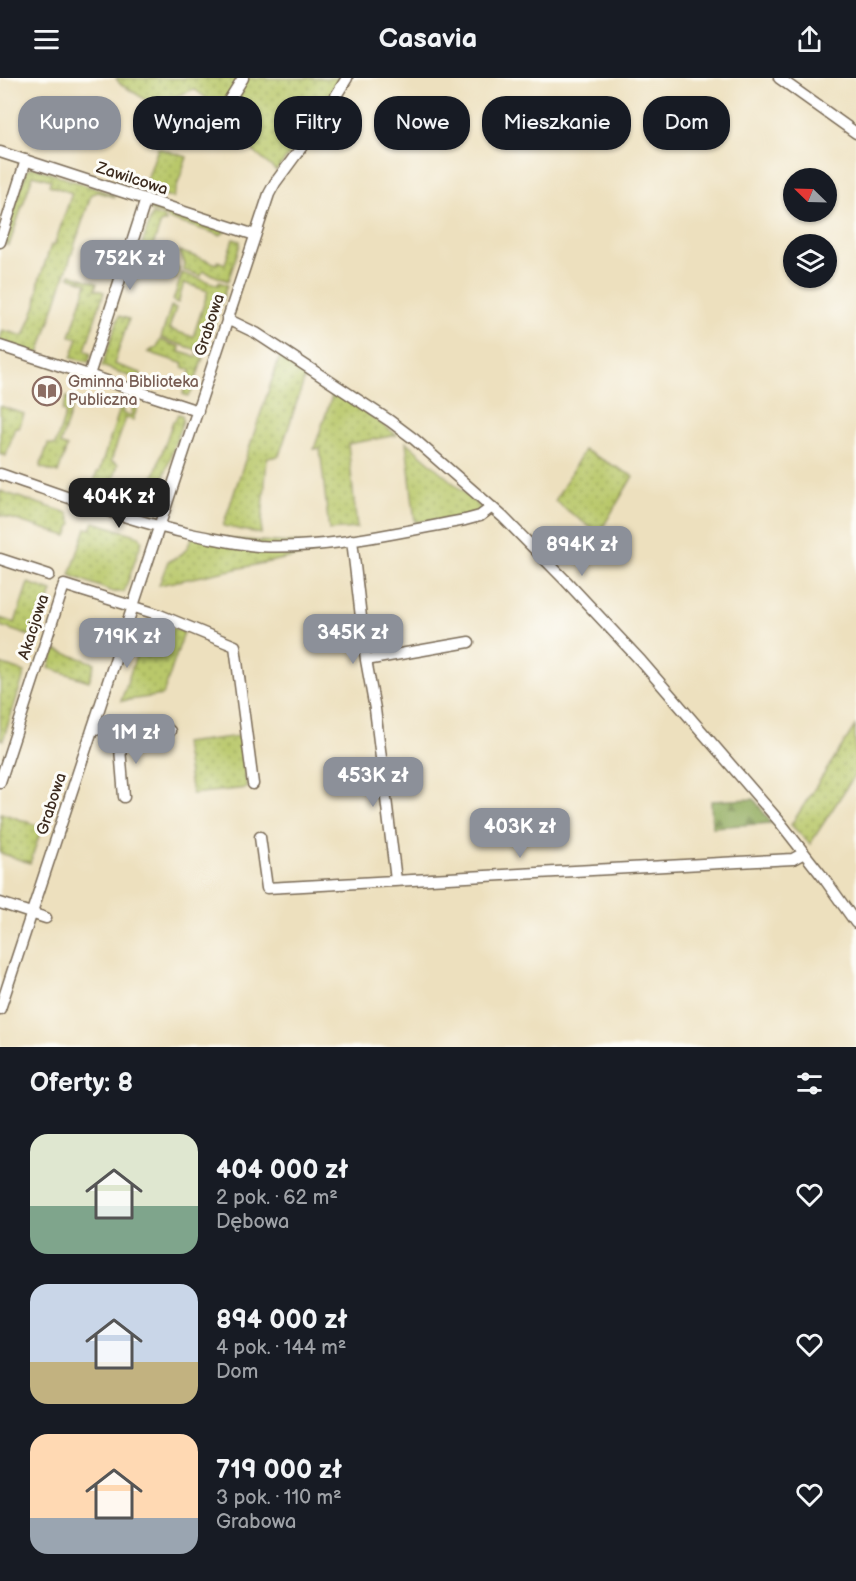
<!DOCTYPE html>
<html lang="pl">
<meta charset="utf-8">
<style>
body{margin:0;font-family:"Balsamiq Sans",sans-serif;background:#242831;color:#f1f3f6;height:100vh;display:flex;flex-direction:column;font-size:22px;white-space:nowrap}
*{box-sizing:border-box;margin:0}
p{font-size:20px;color:#9ea1a6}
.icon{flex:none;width:33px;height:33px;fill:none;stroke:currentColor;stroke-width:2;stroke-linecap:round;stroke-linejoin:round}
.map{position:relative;height:969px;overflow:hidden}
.sheet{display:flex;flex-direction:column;background:#171b24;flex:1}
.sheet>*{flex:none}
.hud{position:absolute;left:18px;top:18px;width:820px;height:54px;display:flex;gap:12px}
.needle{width:39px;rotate:293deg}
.buttons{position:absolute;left:783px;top:90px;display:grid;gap:12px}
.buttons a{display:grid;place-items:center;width:54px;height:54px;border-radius:50%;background:#171b24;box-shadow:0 2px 4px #0004;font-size:30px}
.price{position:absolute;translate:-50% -51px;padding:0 14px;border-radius:12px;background:#8c9099;color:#fff;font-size:20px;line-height:39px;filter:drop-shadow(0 2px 3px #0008)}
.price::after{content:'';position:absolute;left:50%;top:36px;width:18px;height:14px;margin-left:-9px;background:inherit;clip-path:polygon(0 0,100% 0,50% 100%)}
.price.on{background:#222;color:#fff}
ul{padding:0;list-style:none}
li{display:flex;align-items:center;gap:18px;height:150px;padding:0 30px}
li span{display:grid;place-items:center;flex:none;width:168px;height:120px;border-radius:18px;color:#555}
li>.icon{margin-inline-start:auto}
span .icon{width:72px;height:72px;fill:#fffc;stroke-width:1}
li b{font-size:26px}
h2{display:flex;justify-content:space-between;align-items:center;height:72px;padding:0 30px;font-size:26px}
.tag{padding:0 21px;border-radius:24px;background:#171b24;box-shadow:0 2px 4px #0004;font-size:21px;line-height:54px}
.tag.on{background:#8c9099;color:#fff}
header{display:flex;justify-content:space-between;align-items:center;height:78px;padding:0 30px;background:#171b24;font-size:27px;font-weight:800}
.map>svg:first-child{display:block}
.grass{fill:url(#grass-dots);stroke:#7a7944;stroke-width:1.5}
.forest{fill:url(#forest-firs);stroke:#666b3e;stroke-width:1.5}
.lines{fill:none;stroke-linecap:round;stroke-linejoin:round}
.minor-casing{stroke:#796a56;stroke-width:13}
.minor{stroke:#fff;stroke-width:10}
.labels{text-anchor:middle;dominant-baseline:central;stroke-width:6;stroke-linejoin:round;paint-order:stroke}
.street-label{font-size:16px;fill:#3b2a1e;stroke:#fdfcf7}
.education-label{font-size:16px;fill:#785e54;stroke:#fdfcf7;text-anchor:start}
</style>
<header><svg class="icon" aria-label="menu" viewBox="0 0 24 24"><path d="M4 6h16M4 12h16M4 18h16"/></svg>Casavia<svg class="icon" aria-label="share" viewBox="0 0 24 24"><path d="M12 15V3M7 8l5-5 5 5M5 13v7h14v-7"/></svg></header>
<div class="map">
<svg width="856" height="969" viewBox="0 0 856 969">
<defs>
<pattern id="grass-dots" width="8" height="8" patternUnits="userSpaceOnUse" patternTransform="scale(1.5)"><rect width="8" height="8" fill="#b9c86b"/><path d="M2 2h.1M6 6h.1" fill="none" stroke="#98a357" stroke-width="1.8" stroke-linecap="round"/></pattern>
<pattern id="forest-firs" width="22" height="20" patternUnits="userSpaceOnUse" patternTransform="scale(1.5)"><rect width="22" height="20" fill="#92ac5f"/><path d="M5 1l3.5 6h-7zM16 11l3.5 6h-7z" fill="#788c4e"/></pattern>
</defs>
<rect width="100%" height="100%" fill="#fdfcf7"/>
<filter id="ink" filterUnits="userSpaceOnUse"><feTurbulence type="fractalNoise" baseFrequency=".0167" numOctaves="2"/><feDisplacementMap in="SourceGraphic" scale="12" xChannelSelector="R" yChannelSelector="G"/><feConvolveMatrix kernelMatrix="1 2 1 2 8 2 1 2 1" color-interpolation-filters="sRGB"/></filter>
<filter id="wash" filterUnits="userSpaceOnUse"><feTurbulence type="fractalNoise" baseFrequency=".008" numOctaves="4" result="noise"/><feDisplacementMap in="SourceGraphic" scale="24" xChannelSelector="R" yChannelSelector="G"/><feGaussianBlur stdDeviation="1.35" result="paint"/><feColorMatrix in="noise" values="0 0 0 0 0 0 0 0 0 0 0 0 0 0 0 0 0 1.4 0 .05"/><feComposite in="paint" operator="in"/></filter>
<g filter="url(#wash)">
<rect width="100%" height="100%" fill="#ede0be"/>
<path class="grass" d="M 116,0 L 341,0 L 306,56 L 276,93 L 246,67 L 246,50 L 194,11 L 154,27 L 120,6 Z
M 158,70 L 187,79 L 173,120 L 144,110 Z
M 33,89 L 111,116 L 115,119 L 97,114 L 91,117 L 39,276 L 0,264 L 2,252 L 24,258 L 36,227 L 39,203 L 51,167 L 54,168 L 72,115 L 49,107 L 51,102 L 33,97 L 9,167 L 6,167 L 4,162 L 27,92 Z
M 152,128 L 224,152 L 225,154 L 220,157 L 168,141 L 166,137 L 148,132 Z
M 152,136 L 164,140 L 166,144 L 161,144 L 146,189 L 167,196 L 171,187 L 179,190 L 176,201 L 135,188 Z
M 233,161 L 240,163 L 240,167 L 228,203 L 203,193 L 201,198 L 183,192 L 185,186 L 179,173 L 217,186 L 218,183 L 225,186 Z
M 182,195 L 218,207 L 219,204 L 227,207 L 204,277 L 197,275 L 197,272 L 161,260 L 171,228 L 176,230 L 169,251 L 193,259 L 208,213 L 184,205 L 178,225 L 173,223 Z
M 70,196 L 97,205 L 95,211 L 104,214 L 85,272 L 91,275 L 89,284 L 71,280 L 78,260 L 70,258 L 87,205 L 69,199 Z
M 119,238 L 129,241 L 114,286 L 141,295 L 139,302 L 102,288 Z
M 160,262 L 180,269 L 179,274 L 203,280 L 191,315 L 188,318 L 183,316 L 191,292 L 183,289 L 184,286 L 148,274 L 157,269 Z
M 281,275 L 307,293 L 279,378 L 267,380 L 261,456 L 223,448 Z
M 334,312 L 397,357 L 348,366 L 357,450 L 329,452 L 320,370 L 314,371 Z
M 67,319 L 80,323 L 81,326 L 74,324 L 60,366 L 67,369 L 58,395 L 40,389 L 48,366 L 55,367 L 66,335 L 62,333 Z
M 134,323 L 139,324 L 133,342 L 126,340 L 111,383 L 118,386 L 110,413 L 93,407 L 97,394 L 99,394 L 121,328 L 124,329 L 122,335 L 131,338 Z
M 0,328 L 24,336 L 19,350 L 15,349 L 6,378 L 0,376 Z
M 178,336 L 182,337 L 183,342 L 154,428 L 148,433 L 145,424 L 173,343 L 175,343 Z
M 406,364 L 482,430 L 482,434 L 463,440 L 415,444 Z
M 584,372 L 633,398 L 599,456 L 555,423 Z
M 0,413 L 68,435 L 72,445 L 67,458 L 0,437 Z
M 94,444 L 139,458 L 142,463 L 124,514 L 113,514 L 70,497 L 86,450 L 91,451 Z
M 192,459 L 346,468 L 159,507 L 168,483 C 182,478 187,473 192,459 Z
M 28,505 L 52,513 L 36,560 L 0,548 L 0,540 L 15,545 Z
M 148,542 L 184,554 L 163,617 L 121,623 Z
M 55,572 L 95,585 L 89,603 L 49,590 Z
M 0,586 L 25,594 L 3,662 L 0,661 Z
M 855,648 L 856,695 L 810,766 L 791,747 Z
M 239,658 L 247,710 L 192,716 L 184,665 Z
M 1,735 L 42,749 L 30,785 L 0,775 Z"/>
<path class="forest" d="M 754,721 L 771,745 L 712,749 L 711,723 Z"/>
</g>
<g filter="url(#ink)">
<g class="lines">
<g class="minor-casing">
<path id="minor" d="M 779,0 L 856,55
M 205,61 L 243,0
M 0,74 L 255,157
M 0,164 L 26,82
M 227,241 L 256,255 L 390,343 L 414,361 L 503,439 L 566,503 L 641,583 L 779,743 L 826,803 L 856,845
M 0,268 L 198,333
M 89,297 L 146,121
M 0,396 C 65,418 129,443 195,457 C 216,461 237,466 258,468 C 326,472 399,454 465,442 L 480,438 L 492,429
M 352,462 L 366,582 L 469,564
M 0,481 L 49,497
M 366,582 L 375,631 L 396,802
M 93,649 L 119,658 L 170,653
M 119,658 L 124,719
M 0,704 L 64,507 L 157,536 L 235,568 L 253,706
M 260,759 L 267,810 L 793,781 L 804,775
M 0,825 L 46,840
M 0,931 L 269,116 L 275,105 L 317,48 L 347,0"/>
</g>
<use href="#minor" class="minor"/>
</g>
</g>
<defs>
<g id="library-ring" transform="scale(1.5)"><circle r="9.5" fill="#fdfcf7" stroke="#8d6e63" stroke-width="1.5"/><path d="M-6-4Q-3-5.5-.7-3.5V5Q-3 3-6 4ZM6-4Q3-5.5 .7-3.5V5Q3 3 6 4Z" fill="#8d6e63"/></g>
</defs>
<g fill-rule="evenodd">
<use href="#library-ring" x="47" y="313"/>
</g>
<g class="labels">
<g class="street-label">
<text transform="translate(132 101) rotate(18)">Zawilcowa</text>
<text transform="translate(210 247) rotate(-72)">Grabowa</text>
<text transform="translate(34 549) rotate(-72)">Akacjowa</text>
<text transform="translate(52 726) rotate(-72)">Grabowa</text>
</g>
<g class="education-label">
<text x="68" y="304">Gminna Biblioteka<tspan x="68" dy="18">Publiczna</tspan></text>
</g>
</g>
</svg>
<div class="buttons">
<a><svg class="needle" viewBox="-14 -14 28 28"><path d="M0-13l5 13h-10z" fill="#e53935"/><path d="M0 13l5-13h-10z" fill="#9ea1a6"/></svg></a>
<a><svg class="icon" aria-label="layers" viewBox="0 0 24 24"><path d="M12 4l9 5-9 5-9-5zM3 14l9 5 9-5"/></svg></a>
</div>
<b class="price" style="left:130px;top:213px">752K zł</b>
<b class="price on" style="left:119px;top:451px">404K zł</b>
<b class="price" style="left:582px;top:499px">894K zł</b>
<b class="price" style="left:353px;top:587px">345K zł</b>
<b class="price" style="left:127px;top:591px">719K zł</b>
<b class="price" style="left:136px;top:687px">1M zł</b>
<b class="price" style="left:373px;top:730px">453K zł</b>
<b class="price" style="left:520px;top:781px">403K zł</b>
<div class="hud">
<a class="tag on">Kupno</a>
<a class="tag">Wynajem</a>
<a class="tag">Filtry</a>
<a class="tag">Nowe</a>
<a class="tag">Mieszkanie</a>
<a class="tag">Dom</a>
</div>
</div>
<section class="sheet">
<h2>Oferty: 8<svg class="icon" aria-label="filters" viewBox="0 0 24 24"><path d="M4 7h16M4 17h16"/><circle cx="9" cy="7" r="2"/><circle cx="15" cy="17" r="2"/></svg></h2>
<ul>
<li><span style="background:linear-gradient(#dfe7d0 60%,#7fa58c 0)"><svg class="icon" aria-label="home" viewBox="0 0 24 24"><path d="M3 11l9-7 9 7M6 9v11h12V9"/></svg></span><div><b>404 000 zł</b><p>2 pok. · 62 m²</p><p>Dębowa</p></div><svg class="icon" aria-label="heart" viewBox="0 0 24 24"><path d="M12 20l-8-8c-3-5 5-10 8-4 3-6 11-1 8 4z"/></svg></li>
<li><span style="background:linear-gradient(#c9d6e8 65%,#c2b280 0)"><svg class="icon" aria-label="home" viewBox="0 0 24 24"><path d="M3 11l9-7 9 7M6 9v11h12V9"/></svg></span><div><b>894 000 zł</b><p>4 pok. · 144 m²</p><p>Dom</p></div><svg class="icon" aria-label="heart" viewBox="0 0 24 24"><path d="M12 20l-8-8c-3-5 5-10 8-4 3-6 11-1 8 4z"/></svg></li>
<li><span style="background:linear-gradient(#ffd9b3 70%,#9aa5b1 0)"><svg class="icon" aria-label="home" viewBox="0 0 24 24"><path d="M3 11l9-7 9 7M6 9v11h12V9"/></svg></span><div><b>719 000 zł</b><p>3 pok. · 110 m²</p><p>Grabowa</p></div><svg class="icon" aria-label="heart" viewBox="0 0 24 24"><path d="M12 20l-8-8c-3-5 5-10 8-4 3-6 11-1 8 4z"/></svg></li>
</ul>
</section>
